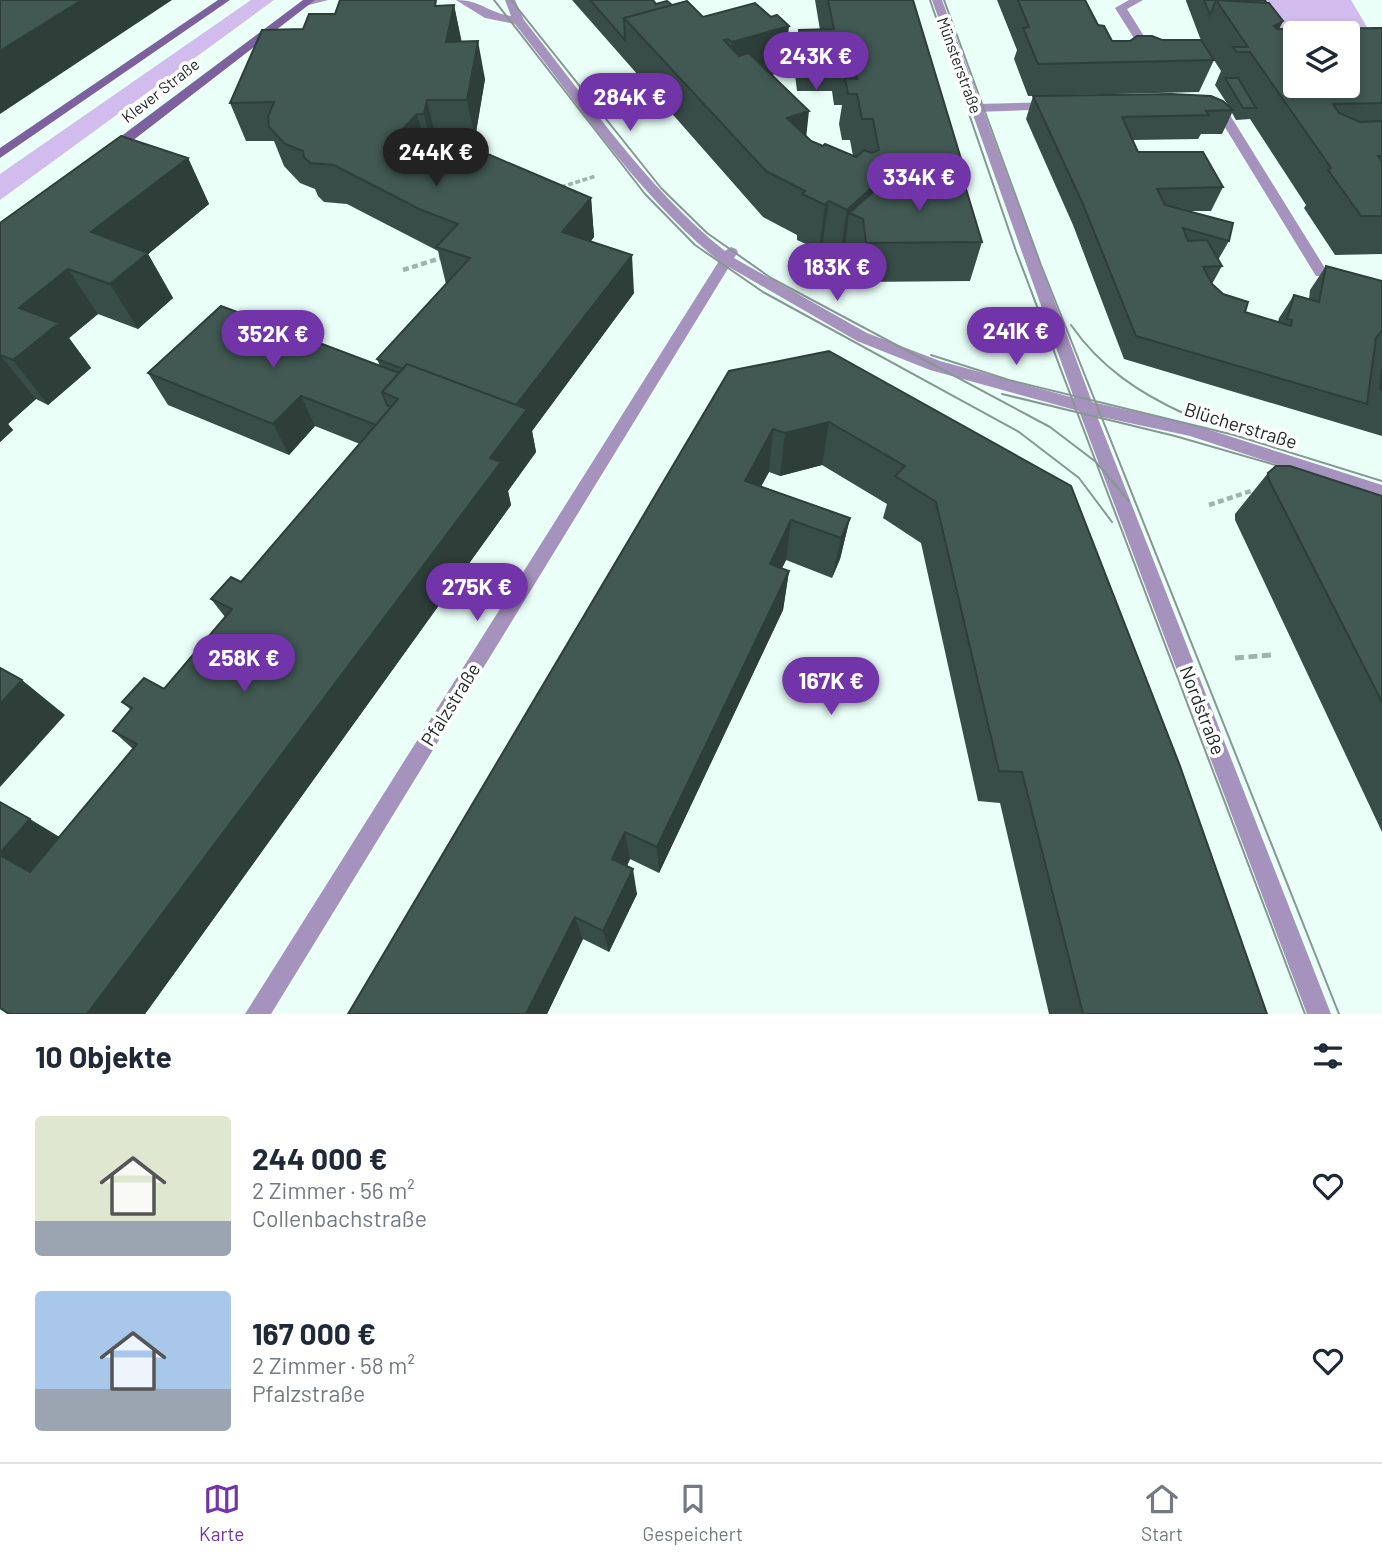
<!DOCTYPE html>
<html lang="de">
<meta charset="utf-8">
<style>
body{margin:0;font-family:Barlow,sans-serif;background:#f2f2f3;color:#1f2937;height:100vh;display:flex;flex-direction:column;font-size:26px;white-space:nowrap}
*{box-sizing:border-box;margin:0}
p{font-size:23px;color:#747a83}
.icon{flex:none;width:38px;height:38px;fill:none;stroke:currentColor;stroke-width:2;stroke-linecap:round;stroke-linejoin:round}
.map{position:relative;height:1014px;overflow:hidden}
.sheet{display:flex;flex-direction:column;background:#fff;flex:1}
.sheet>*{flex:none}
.buttons{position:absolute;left:1283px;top:21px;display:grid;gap:14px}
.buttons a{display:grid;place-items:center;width:77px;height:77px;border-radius:7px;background:#fff;box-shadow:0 4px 10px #0003;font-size:35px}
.price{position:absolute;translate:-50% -60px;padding:0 16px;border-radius:24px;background:#7234a9;color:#fff;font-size:23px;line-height:46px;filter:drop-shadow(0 2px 4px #0008)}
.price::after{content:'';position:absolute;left:50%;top:42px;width:21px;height:16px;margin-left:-10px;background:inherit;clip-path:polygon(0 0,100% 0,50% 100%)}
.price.on{background:#222;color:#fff}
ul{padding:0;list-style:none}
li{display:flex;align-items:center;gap:21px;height:175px;padding:0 35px}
li span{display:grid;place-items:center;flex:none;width:196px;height:140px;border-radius:7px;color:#555}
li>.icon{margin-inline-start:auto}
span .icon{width:84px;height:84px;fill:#fffc;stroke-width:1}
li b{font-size:30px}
h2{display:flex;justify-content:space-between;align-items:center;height:84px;padding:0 35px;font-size:30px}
.dock{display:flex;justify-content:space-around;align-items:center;height:98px;border-top:2px solid #e0e1e3;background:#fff;font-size:19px;color:#747a83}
.dock a{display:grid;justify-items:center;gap:4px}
.dock .on{color:#7234a9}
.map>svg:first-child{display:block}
.green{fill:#d1bced}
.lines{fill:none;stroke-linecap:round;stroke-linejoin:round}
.path-far2{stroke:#a1b3ad;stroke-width:3.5;stroke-dasharray:5 2.5;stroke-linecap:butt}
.path-far1{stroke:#a1b3ad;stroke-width:4.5;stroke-dasharray:6 3.5;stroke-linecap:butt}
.path{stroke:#a1b3ad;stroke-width:5;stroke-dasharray:9 4.5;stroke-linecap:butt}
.lane{fill:#a592bd;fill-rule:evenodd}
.street{fill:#a592bd;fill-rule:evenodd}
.secondary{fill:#7d609e;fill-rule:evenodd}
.tram{stroke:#879792;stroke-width:2}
.wall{fill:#384d47}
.shaded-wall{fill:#2e3e39}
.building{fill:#415952;stroke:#2e3e39;stroke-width:2;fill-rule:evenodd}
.labels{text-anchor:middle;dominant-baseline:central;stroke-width:7;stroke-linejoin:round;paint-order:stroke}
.far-street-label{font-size:16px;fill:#202a27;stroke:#fff}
.street-label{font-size:19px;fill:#202a27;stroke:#fff}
</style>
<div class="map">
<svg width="1382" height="1014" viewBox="0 0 1382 1014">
<rect width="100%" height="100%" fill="#e9fff8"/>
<path class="green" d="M 251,0 L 274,0 L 0,200 L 0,174 Z
M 1213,0 L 1351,0 L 1380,49 L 1348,33 L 1295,33 L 1295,44 Z"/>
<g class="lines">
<path class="path-far2" d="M 561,187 L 596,176"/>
<path class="path-far1" d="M 403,270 L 444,257
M 1209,505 L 1254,490"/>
<path class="path" d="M 1235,658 L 1271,655"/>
<path class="lane" d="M 1129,0 L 1143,0 L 1127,9 L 1147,41 L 1145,43 L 1137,43 L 1115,8 Z
M 1053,102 L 1057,103 L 1057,109 L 976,112 L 970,108 L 976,104 Z
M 1219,103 L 1225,107 L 1328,273 L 1326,276 L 1316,276 L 1215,111 L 1208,107 Z"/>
<path class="street" d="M 304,0 L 328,0 L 305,6 L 300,3 Z
M 456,0 C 481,0 486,12 511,16 L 505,0 L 515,0 L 524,20 C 587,99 646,188 725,251 L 731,247 L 736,249 L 738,252 L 734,258 L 867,333 L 940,361 L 1074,398 L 932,0 L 942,0 L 1092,402 L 1191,424 L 1382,485 L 1382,499 L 1190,436 L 1097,416 L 1331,1014 L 1307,1014 L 1079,411 L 930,370 L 857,341 L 729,267 L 271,1014 L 245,1014 L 719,261 C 638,195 579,105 515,24 L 485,18 Z"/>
<path class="secondary" d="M 218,0 L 230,0 L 0,158 L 0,148 Z
M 303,0 L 315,0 L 114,155 L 104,155 L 104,149 Z"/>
<path class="tram" d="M 494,0 L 645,194 L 695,245 L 763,292 L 1019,432 L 1079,478 L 1112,522
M 511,0 L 661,188 L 707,233 L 771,278 L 1050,427 L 1096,462 L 1129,501
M 930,0 L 1016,251 L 1305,1014
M 944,0 L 1041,265 L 1339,1014
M 1071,325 C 1100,367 1139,393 1185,414
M 931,355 L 1009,380 L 1234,435 L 1382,481
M 1002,394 L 1175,436 L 1296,471"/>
</g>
<path class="wall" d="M 572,0 L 653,0 L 656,4 L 672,5 L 703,17 L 785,71 L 772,75 L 806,136 L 811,141 L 823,146 L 853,156 L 850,140 L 842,140 L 839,124 L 842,105 L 834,105 L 832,91 L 797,91 L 795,75 L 799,30 L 820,30 L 815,0 L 913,0 L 965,172 L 963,179 L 982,242 L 970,281 L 859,282 L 856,258 L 844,252 L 840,256 L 822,247 L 819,250 L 797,240 L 797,235 L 763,217 Z
M 997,0 L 1085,0 L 1098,25 L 1112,41 L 1214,60 L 1199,92 L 1028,96 L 1014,59 L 1017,50 Z
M 1186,0 L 1265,0 L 1283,21 L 1279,29 L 1382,28 L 1382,254 L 1335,255 L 1304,208 L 1306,205 L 1250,119 L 1236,120 L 1232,113 L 1222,134 L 1201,134 L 1198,139 L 1133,140 L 1138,152 L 1223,187 L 1211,211 L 1189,211 L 1229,241 L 1218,260 L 1222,266 L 1212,284 L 1245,312 L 1278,322 L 1279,318 L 1294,295 L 1309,299 L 1310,290 L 1326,266 L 1382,281 L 1382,436 L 1124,359 L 1073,225 L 1026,119 L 1033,96 L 1228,105 L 1215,85 L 1221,71 L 1200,38 L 1186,1 Z
M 439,5 L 454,5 L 461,41 L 485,79 L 475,138 L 436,139 L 433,153 L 432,153 L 448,162 L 591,198 L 594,237 L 591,241 L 634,293 L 532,431 L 536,452 L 508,491 L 511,505 L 145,1014 L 9,1014 L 59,837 L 133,749 L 113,731 L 131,710 L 122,702 L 164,689 L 225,617 L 211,599 L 241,582 L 360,444 L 315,426 L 289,455 L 168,405 L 148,373 L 380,366 L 377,359 L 446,284 L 438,251 L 347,204 L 324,202 L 318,196 L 315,189 L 300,183 L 284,166 L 274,141 L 246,141 L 230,103 L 303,29 L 335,14 Z
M 188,158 L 209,204 L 148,254 L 173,298 L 138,329 L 98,314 L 69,338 L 91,368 L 48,405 L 36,399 L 8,424 L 13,430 L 0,442 L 0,223 Z
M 729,371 L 1071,486 L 1267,1014 L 1049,1014 L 1000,803 L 978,801 L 921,543 L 883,518 L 887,504 L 822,465 L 780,476 L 769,472 L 761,486 L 850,518 L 840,559 L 832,578 L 786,560 L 782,568 L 789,571 L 783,610 L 659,873 L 630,859 L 627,866 L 637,894 L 609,952 L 583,939 L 547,1014 L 348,1014 Z
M 1268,473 L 1382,496 L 1382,832 L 1235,520 L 1235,514 Z"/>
<path class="shaded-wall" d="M 82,0 L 172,0 L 0,114 L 0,51 Z
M 454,5 L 462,43 L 446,42 Z
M 1283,21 L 1264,59 L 1274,26 Z
M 789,26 L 785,71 L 730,87 L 732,42 Z
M 478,41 L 485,79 L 475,138 L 467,100 Z
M 427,100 L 436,139 L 433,153 L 424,114 Z
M 809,111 L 804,157 L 787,118 Z
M 417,114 L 427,153 L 398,134 Z
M 188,158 L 209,204 L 148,254 L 173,298 L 138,329 L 110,284 L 91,232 Z
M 889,172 L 880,218 L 863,219 L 849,213 L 844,252 L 840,256 L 847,210 Z
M 591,198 L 594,237 L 567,270 L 562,232 Z
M 829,201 L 822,247 L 819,250 L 825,205 Z
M 632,255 L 634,293 L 532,431 L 536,452 L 508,491 L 511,505 L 145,1014 L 87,1014 L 490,458 L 513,409 Z
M 68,269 L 98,314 L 69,338 L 91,368 L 48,405 L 13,360 L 19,308 Z
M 0,355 L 36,399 L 8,424 L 13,430 L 0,442 Z
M 301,396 L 315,426 L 289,455 L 273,424 Z
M 829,422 L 822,465 L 780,476 L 785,433 Z
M 773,429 L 769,472 L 742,522 L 745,481 Z
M 850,518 L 840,559 L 832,578 L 841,538 Z
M 791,520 L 786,560 L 765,603 L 770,564 Z
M 789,571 L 783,610 L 659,873 L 657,847 Z
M 22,680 L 65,715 L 0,787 L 0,704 Z
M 30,819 L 76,847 L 30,872 L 0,855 L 0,853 Z
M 625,832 L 630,859 L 618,885 L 612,859 Z
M 633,869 L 637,894 L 609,952 L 603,931 Z
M 575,917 L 583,939 L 547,1014 L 526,1014 Z"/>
<path class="building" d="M 0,0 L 82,0 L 0,51 Z
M 340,0 L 436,0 L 435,6 L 454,5 L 446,42 L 478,41 L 467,100 L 427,100 L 424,114 L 417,114 L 398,134 L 448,162 L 469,146 L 591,198 L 562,232 L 632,255 L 516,405 L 407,364 L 403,369 L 377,359 L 470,258 L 436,247 L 458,224 L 419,209 L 334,165 L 310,163 L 304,157 L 303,151 L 285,144 L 269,127 L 268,117 L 274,102 L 230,103 L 262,30 L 303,29 L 309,14 L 335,14 Z
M 590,0 L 653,0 L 656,4 L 667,1 L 672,5 L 624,18 L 625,40 Z
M 828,0 L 913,0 L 965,172 L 889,172 L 847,210 L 829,201 L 825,205 L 802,194 L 805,191 L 766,171 L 624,18 L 687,1 L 703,17 L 755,3 L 771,17 L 777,15 L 789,26 L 732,42 L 728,39 L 724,40 L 739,56 L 749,53 L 809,111 L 787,118 L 811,141 L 823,146 L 825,144 L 856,157 L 864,150 L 871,153 L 879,150 L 873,119 L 862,119 L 857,94 L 848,94 L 845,78 L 857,79 L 853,60 L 840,60 L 837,45 L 801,46 L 799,30 L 834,29 Z
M 1018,0 L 1085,0 L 1098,25 L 1104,26 L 1112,41 L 1130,41 L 1137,36 L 1152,36 L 1162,40 L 1201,40 L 1214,60 L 1038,64 L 1023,28 L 1029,27 Z
M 1204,0 L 1265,0 L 1266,3 L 1216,0 L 1210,15 Z
M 1216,0 L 1269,3 L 1283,21 L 1274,26 L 1277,29 L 1382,28 L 1382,103 L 1333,104 L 1339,113 L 1360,122 L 1382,121 L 1382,156 L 1378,156 L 1382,162 L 1382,216 L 1361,216 L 1328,170 L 1331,168 L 1250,52 L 1237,52 L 1233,47 L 1248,47 ZM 1295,33 L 1348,33 L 1348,86 L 1295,86 Z
M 1225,78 L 1238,78 L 1256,108 L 1243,108 Z
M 1171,94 L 1211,96 L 1223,101 L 1233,110 L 1206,111 L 1209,115 L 1122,117 L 1138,152 L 1203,152 L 1223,187 L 1157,189 L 1165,205 L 1233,223 L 1229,241 L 1183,228 L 1188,241 L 1207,240 L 1222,266 L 1203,267 L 1212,284 L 1223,294 L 1248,302 L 1245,312 L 1291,326 L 1292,320 L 1287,319 L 1294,295 L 1319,302 L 1326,266 L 1382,281 L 1382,330 L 1376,338 L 1367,404 L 1136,336 L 1082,202 L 1033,96 Z
M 121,136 L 188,158 L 91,232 L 148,253 L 110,284 L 68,269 L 19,308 L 59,323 L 13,360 L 0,355 L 0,223 Z
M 888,179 L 963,179 L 982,242 L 866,243 L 863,219 L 849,213 Z
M 221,306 L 399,373 L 382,392 L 387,405 L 391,407 L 376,425 L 301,396 L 273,424 L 148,373 Z
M 829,351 L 1071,486 L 1180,766 L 1267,1014 L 1083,1014 L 1022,772 L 999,771 L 936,502 L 895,476 L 905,466 L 829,422 L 785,433 L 773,429 L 745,481 L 850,518 L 841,538 L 791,520 L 770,564 L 789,571 L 657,847 L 625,832 L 612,859 L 633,869 L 603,931 L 575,917 L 526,1014 L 348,1014 L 729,371 Z
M 407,364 L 527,409 L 490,458 L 501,462 L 87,1014 L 9,1014 L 0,1008 L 0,855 L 30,872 L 137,744 L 113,731 L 132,708 L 122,702 L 144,678 L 164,689 L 232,609 L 211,599 L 231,577 L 241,582 L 398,399 L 382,392 Z
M 1382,369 L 1382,390 L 1380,389 Z
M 1276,466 L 1290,466 L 1382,496 L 1382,702 L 1268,478 L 1268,473 Z
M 0,668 L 22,680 L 0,704 Z
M 0,802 L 30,819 L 0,853 Z"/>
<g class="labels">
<g class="far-street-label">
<text transform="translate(960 65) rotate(70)">Münsterstraße</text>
<text transform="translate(160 90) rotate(-38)">Klever Straße</text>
</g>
<g class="street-label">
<text transform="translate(1241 425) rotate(17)">Blücherstraße</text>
<text transform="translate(450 704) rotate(-58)">Pfalzstraße</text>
<text transform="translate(1203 710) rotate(69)">Nordstraße</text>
</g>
</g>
</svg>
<div class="buttons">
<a><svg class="icon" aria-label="layers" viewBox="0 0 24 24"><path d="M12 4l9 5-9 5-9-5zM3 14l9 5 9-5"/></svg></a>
</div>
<b class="price" style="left:816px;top:92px">243K €</b>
<b class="price" style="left:630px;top:133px">284K €</b>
<b class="price on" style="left:436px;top:188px">244K €</b>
<b class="price" style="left:919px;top:213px">334K €</b>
<b class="price" style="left:837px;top:303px">183K €</b>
<b class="price" style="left:1016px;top:367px">241K €</b>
<b class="price" style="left:273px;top:370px">352K €</b>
<b class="price" style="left:477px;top:623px">275K €</b>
<b class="price" style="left:244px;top:694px">258K €</b>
<b class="price" style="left:831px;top:717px">167K €</b>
</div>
<section class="sheet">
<h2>10 Objekte<svg class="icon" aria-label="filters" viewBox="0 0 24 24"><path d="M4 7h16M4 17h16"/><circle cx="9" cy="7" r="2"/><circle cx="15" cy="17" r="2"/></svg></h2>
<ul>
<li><span style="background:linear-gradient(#dfe7d0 75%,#9aa5b1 0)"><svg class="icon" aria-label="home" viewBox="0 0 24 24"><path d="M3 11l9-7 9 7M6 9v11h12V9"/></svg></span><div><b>244 000 €</b><p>2 Zimmer · 56 m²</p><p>Collenbachstraße</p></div><svg class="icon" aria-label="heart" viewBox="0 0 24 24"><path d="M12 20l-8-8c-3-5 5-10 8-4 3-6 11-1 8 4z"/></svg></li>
<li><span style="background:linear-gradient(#a9c7e8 70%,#9aa5b1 0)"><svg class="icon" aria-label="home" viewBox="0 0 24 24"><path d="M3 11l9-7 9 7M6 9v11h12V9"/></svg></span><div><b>167 000 €</b><p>2 Zimmer · 58 m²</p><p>Pfalzstraße</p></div><svg class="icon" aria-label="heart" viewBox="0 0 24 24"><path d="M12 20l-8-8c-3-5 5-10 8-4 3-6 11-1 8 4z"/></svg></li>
</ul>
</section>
<nav class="dock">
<a class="on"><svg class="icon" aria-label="map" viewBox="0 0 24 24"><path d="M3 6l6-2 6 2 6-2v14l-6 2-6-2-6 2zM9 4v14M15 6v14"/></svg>Karte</a>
<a><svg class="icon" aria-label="saved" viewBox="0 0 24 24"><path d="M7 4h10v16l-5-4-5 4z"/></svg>Gespeichert</a>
<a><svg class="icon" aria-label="home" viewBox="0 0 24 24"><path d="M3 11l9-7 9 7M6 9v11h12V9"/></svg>Start</a>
</nav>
